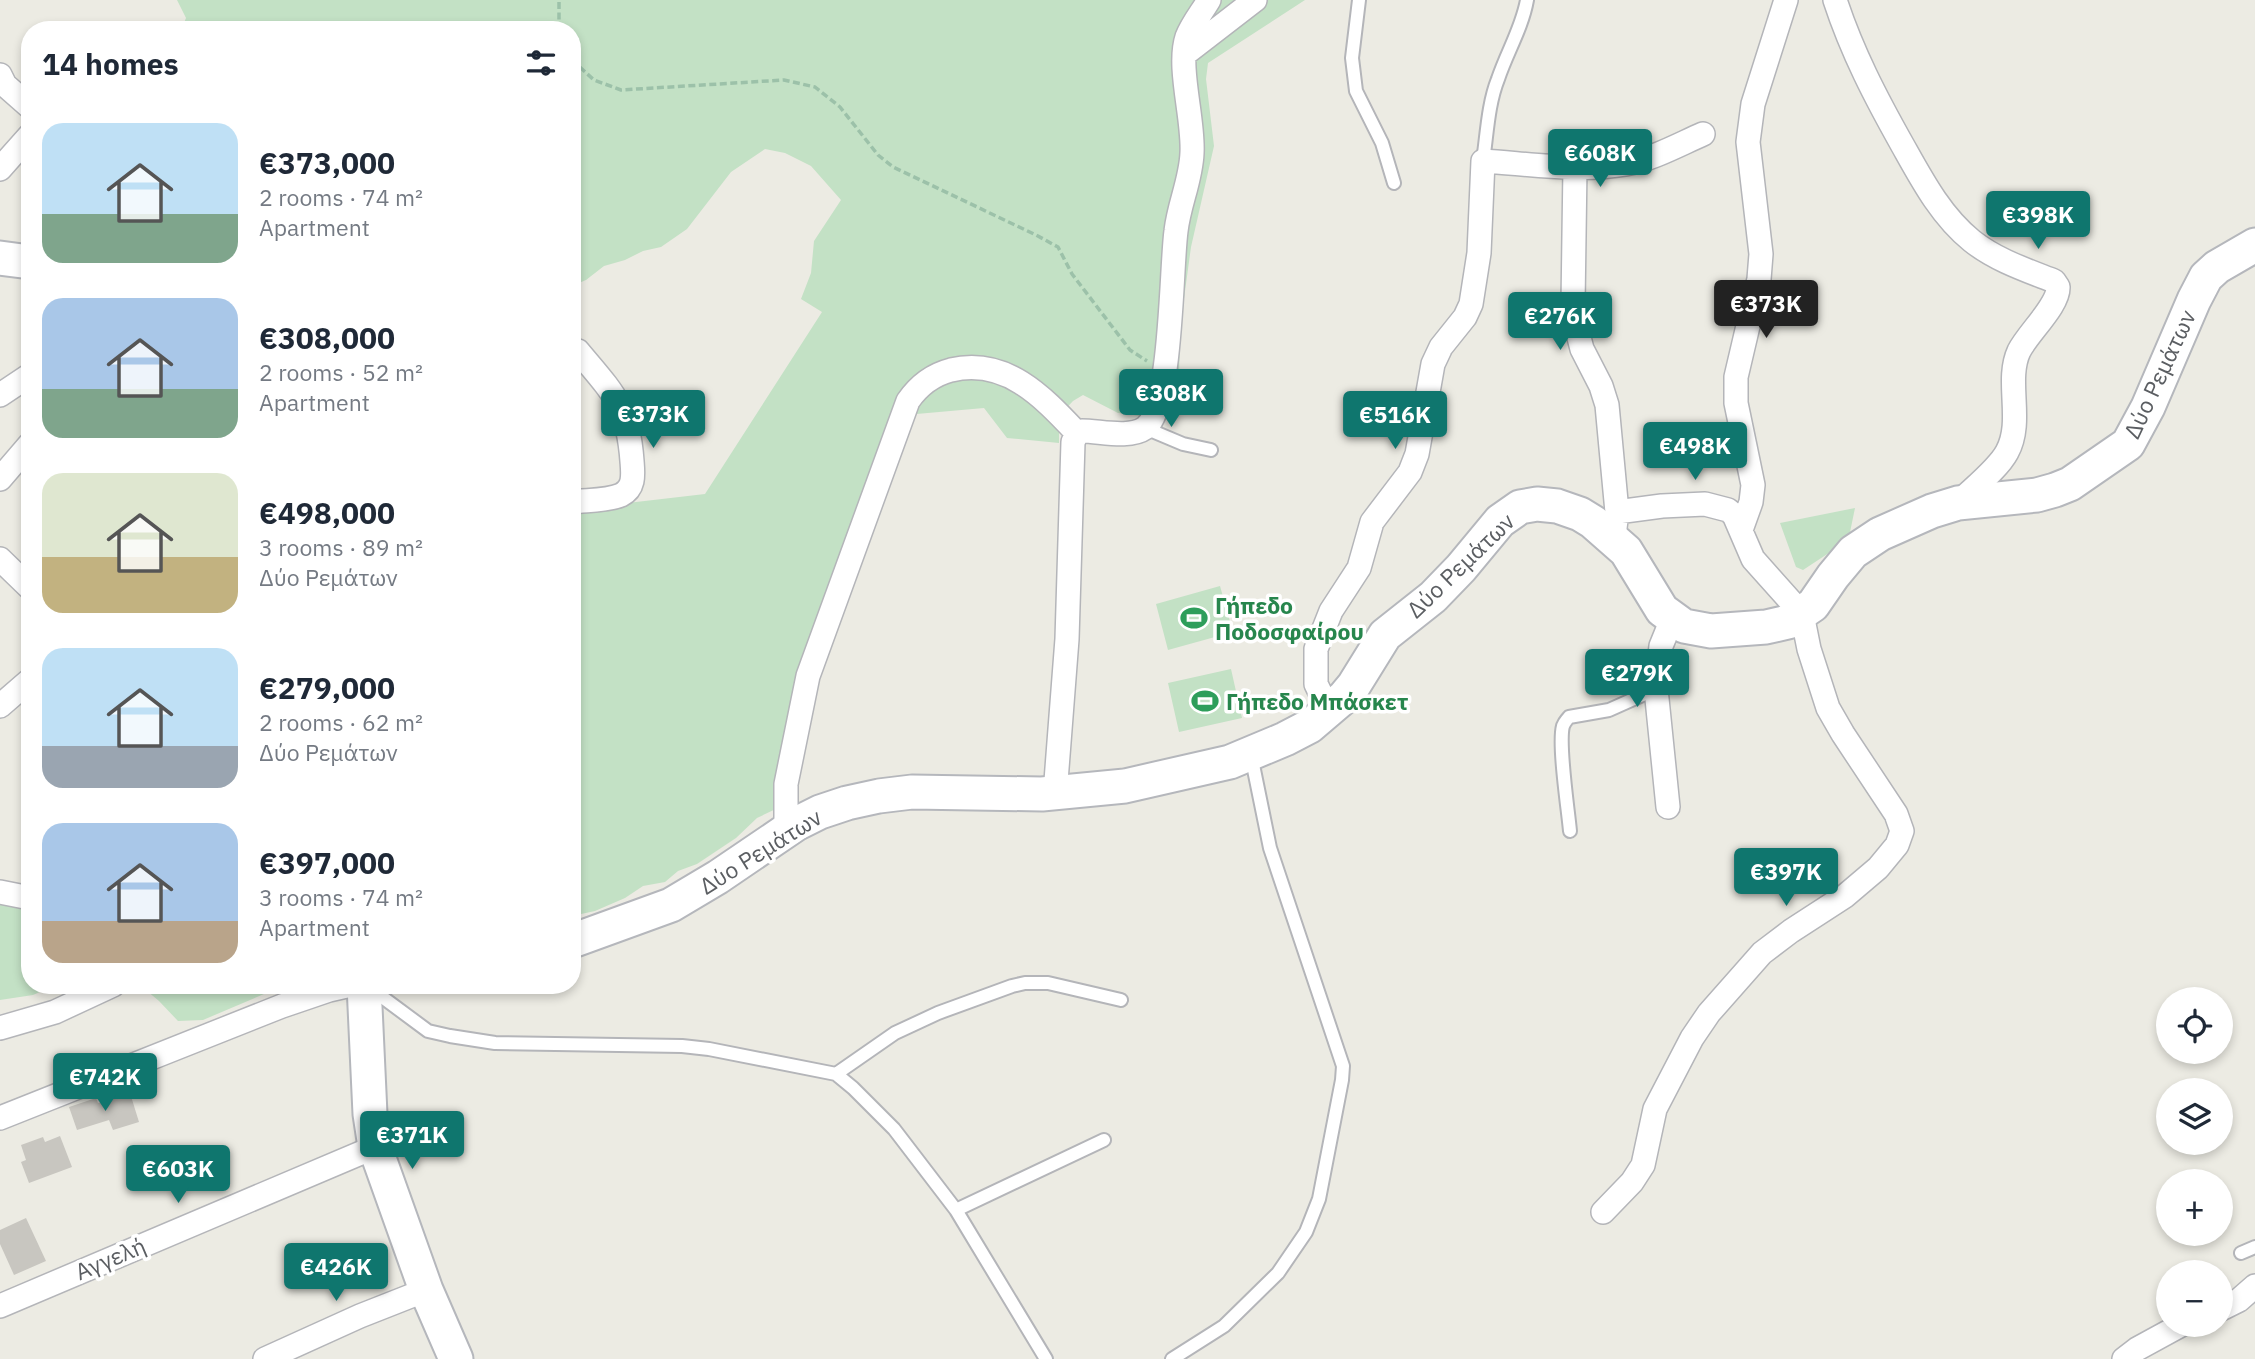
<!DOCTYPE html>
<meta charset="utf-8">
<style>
body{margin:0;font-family:"IBM Plex Sans",sans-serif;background:#f2f2f3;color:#1f2937;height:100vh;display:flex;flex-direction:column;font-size:26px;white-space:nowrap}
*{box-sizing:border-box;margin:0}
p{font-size:23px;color:#747a83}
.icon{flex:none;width:38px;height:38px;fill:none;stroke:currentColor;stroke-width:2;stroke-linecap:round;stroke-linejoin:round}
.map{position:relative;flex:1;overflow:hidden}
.panel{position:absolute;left:21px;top:21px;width:560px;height:973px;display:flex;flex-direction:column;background:#fff;border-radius:28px;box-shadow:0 4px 10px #0003}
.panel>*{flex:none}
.buttons{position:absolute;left:2156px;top:987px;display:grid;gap:14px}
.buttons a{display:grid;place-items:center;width:77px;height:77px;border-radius:50%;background:#fff;box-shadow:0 4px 10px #0003;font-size:35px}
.price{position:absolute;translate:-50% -60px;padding:0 16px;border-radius:7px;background:#0f766e;color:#fff;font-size:23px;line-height:46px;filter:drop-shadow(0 2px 4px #0008)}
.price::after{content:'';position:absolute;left:50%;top:42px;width:21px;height:16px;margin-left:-10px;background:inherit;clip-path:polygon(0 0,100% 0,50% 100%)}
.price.selected{background:#222;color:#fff}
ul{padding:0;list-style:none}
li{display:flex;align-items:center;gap:21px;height:175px;padding:0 21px}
li span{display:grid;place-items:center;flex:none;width:196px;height:140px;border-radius:21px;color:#555}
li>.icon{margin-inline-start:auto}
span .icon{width:84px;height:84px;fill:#fffc;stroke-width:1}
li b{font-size:30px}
h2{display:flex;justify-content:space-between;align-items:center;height:84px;padding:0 21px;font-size:30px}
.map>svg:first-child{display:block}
.green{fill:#c3e1c5}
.building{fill:#c8c6c0}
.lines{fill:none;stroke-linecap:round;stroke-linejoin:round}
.lane-casing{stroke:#b4b5b9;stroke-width:16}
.street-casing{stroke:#b4b5b9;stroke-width:26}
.secondary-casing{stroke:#b5b7bc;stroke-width:37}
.path{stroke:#9cc1a9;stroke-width:3.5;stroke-dasharray:7 3.5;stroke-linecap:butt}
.lane{stroke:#fff;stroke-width:12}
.street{stroke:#fff;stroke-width:23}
.secondary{stroke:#fff;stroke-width:33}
.labels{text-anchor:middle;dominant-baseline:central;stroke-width:7;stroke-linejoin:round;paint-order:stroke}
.street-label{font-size:23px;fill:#5b5e62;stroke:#fff}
.leisure-label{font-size:23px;font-weight:bold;fill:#27864d;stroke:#fff;text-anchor:start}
</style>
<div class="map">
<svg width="2255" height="1359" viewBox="0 0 2255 1359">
<rect width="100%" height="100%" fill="#ecebe3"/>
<path class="green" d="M 177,0 L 1305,0 L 1208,63 L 1206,79 L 1214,146 L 1191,247 L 1180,328 L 1179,384 L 1164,408 L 1141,416 L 1118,413 L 1083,395 L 1073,401 L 1059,416 L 1059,443 L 1007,438 L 984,408 L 894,416 L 789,727 L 776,774 L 780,807 L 757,818 L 736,838 L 697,864 L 678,871 L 665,882 L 643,886 L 625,898 L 595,911 L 572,916 L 572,512 L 593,507 L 705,494 L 822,312 L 801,299 L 811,273 L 814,241 L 841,200 L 811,166 L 785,153 L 765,149 L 731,172 L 687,229 L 661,247 L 643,251 L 625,260 L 604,266 L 586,280 L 572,286 L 572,30 L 181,30 L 186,18 Z
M 1855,508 L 1849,537 L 1838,547 L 1803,570 L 1796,567 L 1780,523 Z
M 1220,586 L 1233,632 L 1168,650 L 1156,604 Z
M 1231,669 L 1242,718 L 1179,732 L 1168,683 Z
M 30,903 L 30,985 L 62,985 L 51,987 L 33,995 L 0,1000 L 0,905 Z
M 140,985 L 285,985 L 203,1020 L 178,1021 L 159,1001 Z"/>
<path class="building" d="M 130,1093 L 139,1122 L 113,1130 L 109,1120 L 77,1130 L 69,1107 L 96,1098 L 98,1103 Z
M 60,1136 L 72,1167 L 29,1183 L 21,1162 L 26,1160 L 21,1145 L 43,1137 L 45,1142 Z
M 26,1218 L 46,1261 L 14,1275 L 0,1244 L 0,1230 Z"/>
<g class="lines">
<g class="lane-casing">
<path id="lane" d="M 1359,0 L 1352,58 L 1356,91 L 1382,143 L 1394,183
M 1483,161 C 1487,134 1488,104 1498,79 C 1507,52 1522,28 1527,0
M 1145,428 L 1183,444 L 1211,450
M 1570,831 C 1568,809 1558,744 1563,726 C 1565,721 1566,721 1569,717 L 1609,710 L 1656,689
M 370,988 L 428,1031 L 450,1036 L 495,1043 L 682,1046 L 709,1049 L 836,1074 L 853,1088 L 894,1129 L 956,1210 L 1046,1359
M 836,1074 L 895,1033 L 938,1013 L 1012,986 L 1025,983 L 1048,983 L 1121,1000
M 956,1210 L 1104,1140
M 2241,1253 L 2255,1247
M 1172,1359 L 1224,1326 L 1278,1273 L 1306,1232 L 1319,1199 L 1342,1080 L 1343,1066 L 1270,848 L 1251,755"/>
</g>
<g class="street-casing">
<path id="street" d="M 1835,0 C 1852,52 1876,98 1903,146 C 1922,180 1941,216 1972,241 C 1996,260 2026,270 2054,281 L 2058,287 C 2059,305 2028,333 2019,351 C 2005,381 2024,421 2007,452 C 1998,469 1972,489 1958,503
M 1185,54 L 1255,0
M 0,75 L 5,85 L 30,107
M 1575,167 L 1573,304 L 1576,326 L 1582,349 L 1601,386 L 1607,405 L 1617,512 L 1615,528
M 0,169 L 30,135
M 0,395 L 30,375
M 0,479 L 30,444
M 572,502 C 587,500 607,501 621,495 C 635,488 633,474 632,461 C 628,405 613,393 578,351
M 1741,530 L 1751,502 L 1753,485 L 1736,403 L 1736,377 L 1759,279 L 1761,254 L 1748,142 L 1753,104 L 1786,0
M 0,559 L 30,588
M 0,706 L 30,680
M 1329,711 L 1316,684 L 1316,649 L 1331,611 L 1359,568 L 1372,522 L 1410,472 L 1417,454 L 1433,364 L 1441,347 L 1465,317 L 1471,304 L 1479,253 L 1483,161 C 1530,164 1579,172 1626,164 C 1653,159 1678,145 1703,134
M 1055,794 L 1067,639 L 1073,442 L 1077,433 L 1082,431 C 1100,431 1129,439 1145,428 C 1172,408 1171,267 1176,231 C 1179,204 1191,180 1192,153 C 1194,119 1177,67 1187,37 C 1192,24 1202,12 1209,0
M 1668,807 L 1656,689 L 1661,646 L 1672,619
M 786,830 L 786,784 L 808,676 L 908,401 C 919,385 932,375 951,370 C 1006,357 1043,397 1077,433
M 0,892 L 30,898
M 0,1028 L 55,1012 L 113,985
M 0,1118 L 282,1006 L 329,990 L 351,985
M 1603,1212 L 1632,1182 L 1643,1165 L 1655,1109 L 1692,1038 L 1709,1013 L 1762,953 L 1791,931 L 1845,896 L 1878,868 L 1897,845 L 1902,831 L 1896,814 L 1843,734 L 1828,708 L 1809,649 L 1802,614 L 1753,559 L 1734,515 L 1728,510 L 1705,504 L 1662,506 L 1617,512
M 0,1306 L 375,1147
M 2221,1309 L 2239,1300 L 2255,1286
M 265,1359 L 360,1316 L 426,1290
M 2124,1359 L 2137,1349 L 2181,1325"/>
</g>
<g class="secondary-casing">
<path id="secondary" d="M 0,258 L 30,262
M 572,941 L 671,905 L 718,877 L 796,824 L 820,812 L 847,803 L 879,796 L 912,792 L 1042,794 L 1125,786 L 1230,762 L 1285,739 L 1310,726 L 1344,697 L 1354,685 L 1385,635 L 1433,597 L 1461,568 L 1500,521 L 1520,507 L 1537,504 L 1557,506 L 1580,514 L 1593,522 L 1626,551 L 1662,610 L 1684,626 L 1711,631 L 1766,627 L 1788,622 L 1813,605 L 1833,576 L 1853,552 L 1880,534 L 1932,511 L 1958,503 L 2037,495 L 2055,490 L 2070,484 L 2128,444 L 2148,407 L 2194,300 L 2206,277 L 2217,267 L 2255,245
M 364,985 L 370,1114 L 375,1147 L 426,1290 L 456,1359"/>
</g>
<path class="path" d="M 559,30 L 559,0
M 572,60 L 594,80 L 621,90 L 784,80 L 815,87 L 840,107 L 878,155 L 893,167 L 1036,235 L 1058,247 L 1072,274 L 1130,350 L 1147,361"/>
<use href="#lane" class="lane"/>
<use href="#street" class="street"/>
<use href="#secondary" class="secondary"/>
</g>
<defs>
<g id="stadium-bare" transform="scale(2.1)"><path d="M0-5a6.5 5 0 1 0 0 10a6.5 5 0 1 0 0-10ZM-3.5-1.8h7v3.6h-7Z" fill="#2e9e5b" stroke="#fff" stroke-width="2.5" paint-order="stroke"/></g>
</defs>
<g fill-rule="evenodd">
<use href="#stadium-bare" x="1194" y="618"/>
<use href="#stadium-bare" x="1205" y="701"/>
</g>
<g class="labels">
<g class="street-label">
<text transform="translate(2159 374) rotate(-65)">Δύο Ρεμάτων</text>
<text transform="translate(1460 565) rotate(-44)">Δύο Ρεμάτων</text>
<text transform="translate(760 851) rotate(-32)">Δύο Ρεμάτων</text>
<text transform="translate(110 1258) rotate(-23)">Αγγελή</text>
</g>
<g class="leisure-label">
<text x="1215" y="605">Γήπεδο<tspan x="1215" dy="26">Ποδοσφαίρου</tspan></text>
<text x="1226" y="701">Γήπεδο Μπάσκετ</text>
</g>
</g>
</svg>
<div class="buttons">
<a><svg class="icon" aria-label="locate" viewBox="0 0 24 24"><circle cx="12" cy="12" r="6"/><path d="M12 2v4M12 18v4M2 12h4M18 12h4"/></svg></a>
<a><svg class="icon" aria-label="layers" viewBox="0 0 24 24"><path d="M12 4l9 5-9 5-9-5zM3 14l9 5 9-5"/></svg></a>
<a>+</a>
<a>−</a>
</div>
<b class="price" style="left:1600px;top:189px">€608K</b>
<b class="price" style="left:2038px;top:251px">€398K</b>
<b class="price selected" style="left:1766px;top:340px">€373K</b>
<b class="price" style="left:1560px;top:352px">€276K</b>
<b class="price" style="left:1171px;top:429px">€308K</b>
<b class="price" style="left:653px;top:450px">€373K</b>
<b class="price" style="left:1395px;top:451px">€516K</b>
<b class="price" style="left:1695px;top:482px">€498K</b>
<b class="price" style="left:1637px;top:709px">€279K</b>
<b class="price" style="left:1786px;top:908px">€397K</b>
<b class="price" style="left:105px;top:1113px">€742K</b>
<b class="price" style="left:412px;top:1171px">€371K</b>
<b class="price" style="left:178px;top:1205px">€603K</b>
<b class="price" style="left:336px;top:1303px">€426K</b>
<section class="panel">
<h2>14 homes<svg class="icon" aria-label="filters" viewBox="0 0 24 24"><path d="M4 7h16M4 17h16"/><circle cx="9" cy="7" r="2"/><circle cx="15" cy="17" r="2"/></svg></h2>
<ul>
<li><span style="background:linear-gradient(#bfe0f5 65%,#7fa58c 0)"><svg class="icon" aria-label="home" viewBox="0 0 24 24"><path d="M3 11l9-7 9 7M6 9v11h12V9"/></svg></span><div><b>€373,000</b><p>2 rooms · 74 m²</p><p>Apartment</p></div></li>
<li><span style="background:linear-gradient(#a9c7e8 65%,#7fa58c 0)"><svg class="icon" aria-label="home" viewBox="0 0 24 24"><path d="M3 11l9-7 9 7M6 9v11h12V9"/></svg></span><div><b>€308,000</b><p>2 rooms · 52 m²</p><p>Apartment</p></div></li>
<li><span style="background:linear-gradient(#dfe7d0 60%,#c2b280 0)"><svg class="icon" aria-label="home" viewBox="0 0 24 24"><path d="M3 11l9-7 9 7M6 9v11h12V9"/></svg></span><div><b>€498,000</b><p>3 rooms · 89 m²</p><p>Δύο Ρεμάτων</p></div></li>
<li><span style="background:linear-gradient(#bfe0f5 70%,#9aa5b1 0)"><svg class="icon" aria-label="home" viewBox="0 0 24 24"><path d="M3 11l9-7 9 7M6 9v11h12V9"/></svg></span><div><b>€279,000</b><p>2 rooms · 62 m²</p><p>Δύο Ρεμάτων</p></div></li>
<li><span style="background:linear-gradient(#a9c7e8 70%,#b9a48a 0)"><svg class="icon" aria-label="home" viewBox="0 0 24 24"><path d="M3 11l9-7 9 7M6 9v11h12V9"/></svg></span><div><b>€397,000</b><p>3 rooms · 74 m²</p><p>Apartment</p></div></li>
</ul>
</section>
</div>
